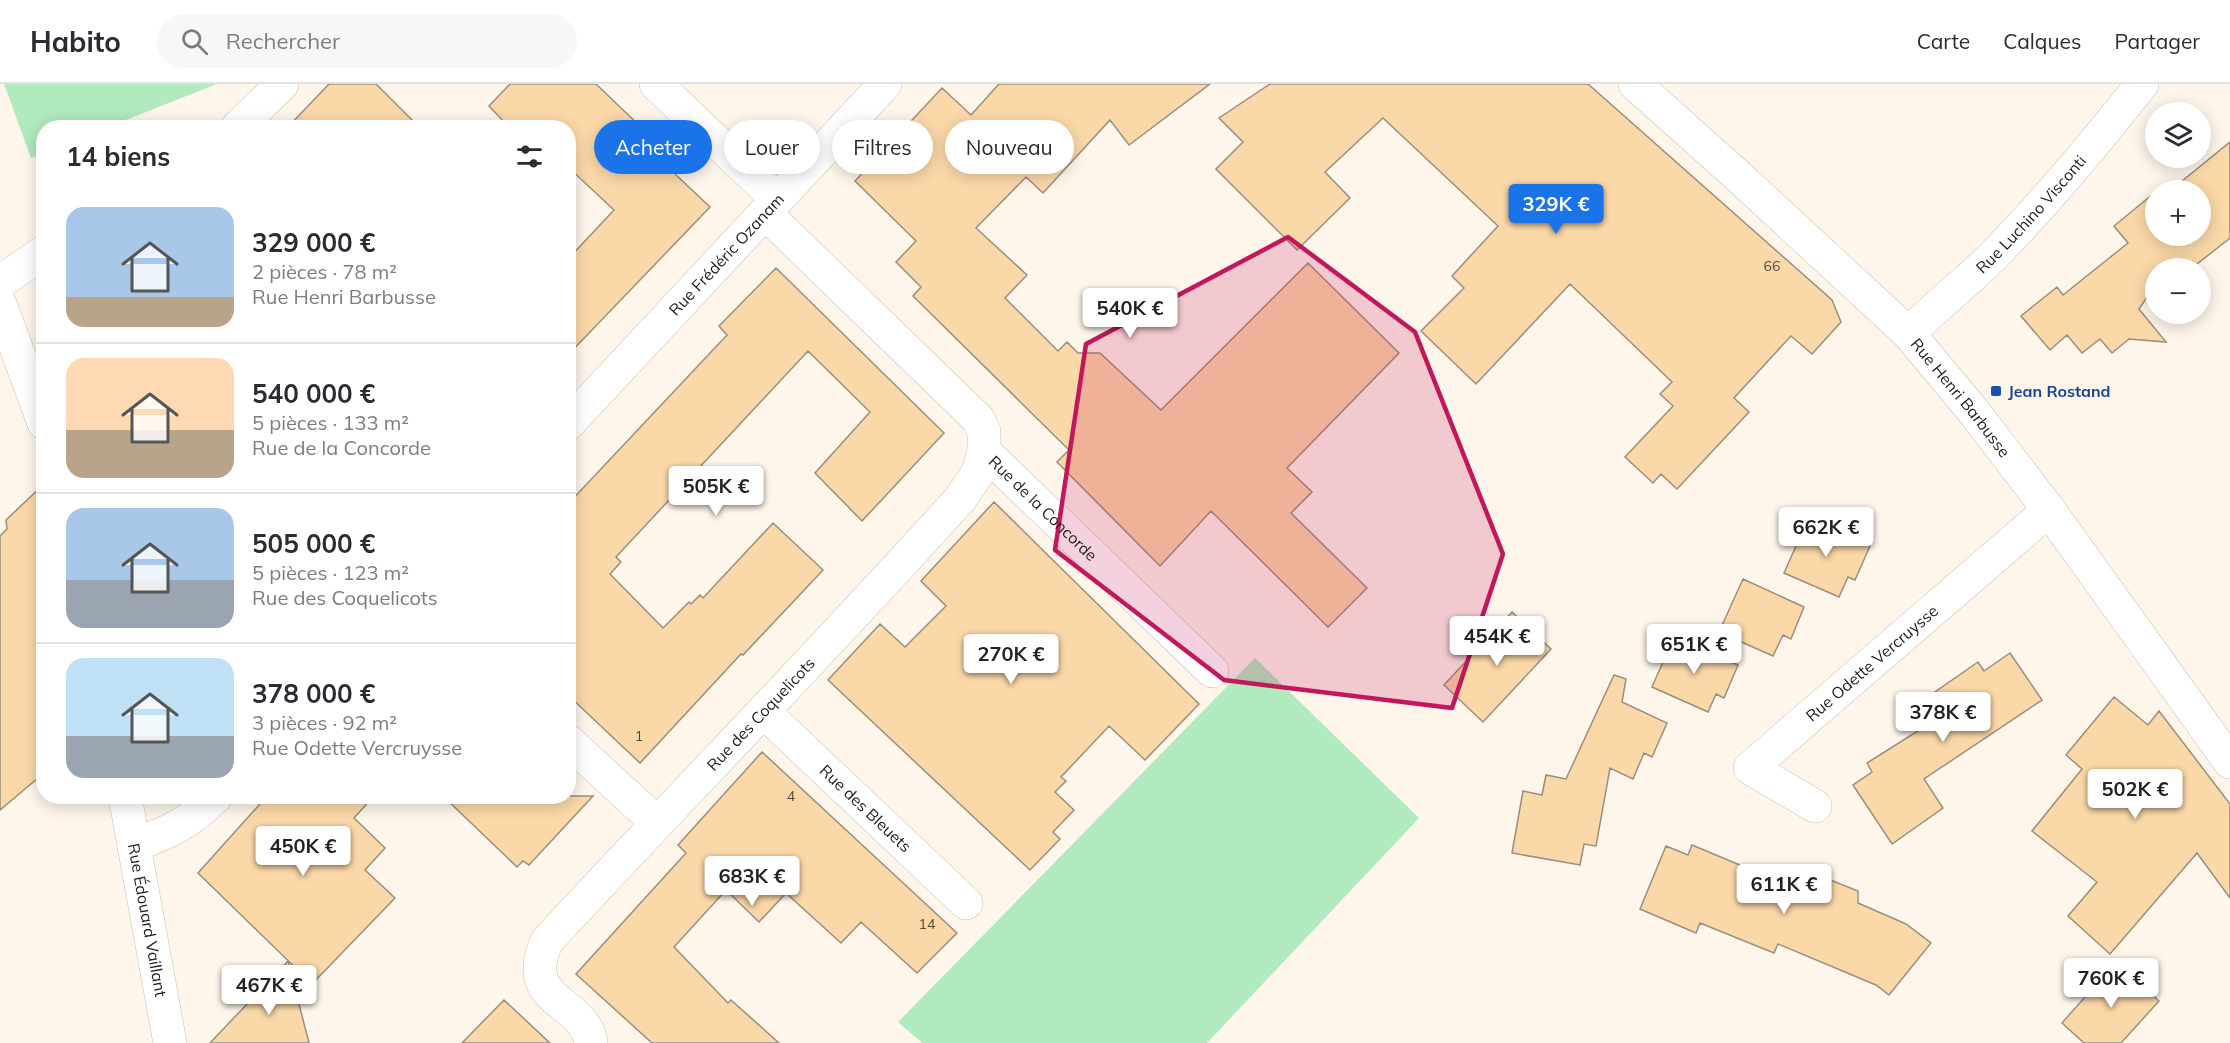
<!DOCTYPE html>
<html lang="fr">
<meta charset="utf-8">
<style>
body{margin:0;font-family:Mulish,sans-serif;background:#f7f7f7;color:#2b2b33;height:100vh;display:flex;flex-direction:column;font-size:22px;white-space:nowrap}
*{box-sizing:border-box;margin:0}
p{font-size:20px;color:#7c7c81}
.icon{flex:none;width:33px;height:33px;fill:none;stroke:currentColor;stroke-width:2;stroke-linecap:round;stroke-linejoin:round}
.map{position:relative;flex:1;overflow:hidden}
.details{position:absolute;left:36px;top:36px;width:540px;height:684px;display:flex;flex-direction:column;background:#fff;border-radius:24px;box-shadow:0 3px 15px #0003}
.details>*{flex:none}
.top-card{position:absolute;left:594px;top:36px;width:570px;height:54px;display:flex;gap:12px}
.fabs{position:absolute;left:2145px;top:18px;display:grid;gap:12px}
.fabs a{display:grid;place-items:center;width:66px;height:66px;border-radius:50%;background:#fff;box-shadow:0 3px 15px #0003;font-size:30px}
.price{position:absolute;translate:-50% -51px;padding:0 14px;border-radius:6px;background:#fff;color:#222;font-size:20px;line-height:39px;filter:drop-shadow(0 2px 3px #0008)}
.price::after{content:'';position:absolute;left:50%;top:36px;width:18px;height:14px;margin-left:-9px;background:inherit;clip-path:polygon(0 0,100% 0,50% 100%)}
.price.selected{background:#1a73e8;color:#fff}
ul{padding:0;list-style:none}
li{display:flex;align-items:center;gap:18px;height:150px;padding:0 30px}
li+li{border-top:2px solid #e1e1e2}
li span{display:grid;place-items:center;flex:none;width:168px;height:120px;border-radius:18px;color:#555}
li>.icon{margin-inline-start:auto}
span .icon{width:72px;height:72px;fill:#fffc;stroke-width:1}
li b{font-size:26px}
h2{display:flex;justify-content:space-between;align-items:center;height:72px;padding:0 30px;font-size:26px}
.tag{padding:0 21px;border-radius:27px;background:#fff;box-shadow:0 3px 15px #0003;font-size:21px;line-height:54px}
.tag.selected{background:#1a73e8;color:#fff}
header{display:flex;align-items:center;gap:36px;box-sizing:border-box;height:84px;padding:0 30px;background:#fff;border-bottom:2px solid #e1e1e2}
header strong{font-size:28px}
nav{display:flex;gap:33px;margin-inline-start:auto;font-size:21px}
.search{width:420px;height:54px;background:#f7f7f7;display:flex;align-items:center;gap:15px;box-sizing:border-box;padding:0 21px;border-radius:33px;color:#7c7c81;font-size:22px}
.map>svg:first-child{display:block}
.green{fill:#b0eabe}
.building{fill:#fbd8a8;stroke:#9a8e7e;stroke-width:1.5}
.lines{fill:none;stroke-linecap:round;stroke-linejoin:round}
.minor-casing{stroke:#cbbead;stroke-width:34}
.minor{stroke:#fff;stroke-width:33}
.marked{fill:#c2185b;fill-opacity:0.2;stroke:#c2185b;stroke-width:4.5;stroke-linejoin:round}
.transit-dot{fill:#1a4fb4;stroke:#fef6eb;stroke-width:2}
.labels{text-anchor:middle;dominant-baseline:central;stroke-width:5;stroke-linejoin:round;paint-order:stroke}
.number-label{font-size:14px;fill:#574a3a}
.street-label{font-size:16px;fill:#201b15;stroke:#fef6eb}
.transit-label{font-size:16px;font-weight:bold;fill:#164399;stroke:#fef6eb;text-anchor:start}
</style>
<header>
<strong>Habito</strong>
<div class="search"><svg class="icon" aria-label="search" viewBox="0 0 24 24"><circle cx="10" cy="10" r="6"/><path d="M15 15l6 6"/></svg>Rechercher</div>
<nav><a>Carte</a><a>Calques</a><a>Partager</a></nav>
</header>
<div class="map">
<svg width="2230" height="959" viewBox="0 0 2230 959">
<rect width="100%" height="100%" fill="#fef6eb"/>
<path class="green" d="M 4,0 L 217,0 L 108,43 L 44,44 L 43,70 L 31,74 Z
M 1255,574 L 1419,734 L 1207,959 L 922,959 L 898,938 Z"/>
<path class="building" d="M 329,0 L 376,0 L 420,44 L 287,44 Z
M 510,0 L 596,0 L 645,47 L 638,55 L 710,123 L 568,271 L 568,175 L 614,126 L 568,83 L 568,44 L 510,44 L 489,22 Z
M 999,0 L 1210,0 L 1129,61 L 1110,36 L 1043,109 L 1026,93 L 976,144 L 1027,191 L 1005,214 L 1058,267 L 1067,258 L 1078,269 L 1100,269 L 1161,326 L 1308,179 L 1399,269 L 1287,384 L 1312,408 L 1291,429 L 1367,504 L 1328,543 L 1211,427 L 1160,482 L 1057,378 L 1069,366 L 913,212 L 921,203 L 896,178 L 916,157 L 855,97 L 942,4 L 971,31 Z
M 1270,0 L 1588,0 L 1832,216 L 1841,238 L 1812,270 L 1791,252 L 1734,314 L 1749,328 L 1677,405 L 1661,390 L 1653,399 L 1625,373 L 1673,322 L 1660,310 L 1672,298 L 1570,200 L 1476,300 L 1421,247 L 1464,204 L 1452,192 L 1498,142 L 1383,34 L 1325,88 L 1350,114 L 1297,166 L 1216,85 L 1243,58 L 1219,34 Z
M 2230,58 L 2230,154 L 2192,184 L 2156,184 L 2156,200 L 2139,225 L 2166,258 L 2129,255 L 2112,269 L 2100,255 L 2082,269 L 2067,251 L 2050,266 L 2021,232 L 2057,203 L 2063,211 L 2128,159 L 2114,142 L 2153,110 L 2156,113 L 2156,152 L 2200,152 L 2200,106 L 2171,106 Z
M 776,184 L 944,349 L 862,437 L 815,389 L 870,328 L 808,267 L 616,473 L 621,478 L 610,490 L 663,544 L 689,518 L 691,520 L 700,511 L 703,514 L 773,439 L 823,486 L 743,571 L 741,570 L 640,679 L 568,611 L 568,420 L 727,251 L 719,242 Z
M 44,400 L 44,689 L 0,726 L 0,452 L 7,445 L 6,436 Z
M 994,418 L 1199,620 L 1145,676 L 1109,642 L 1061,693 L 1066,697 L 1055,708 L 1074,726 L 1053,748 L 1060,755 L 1030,786 L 828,596 L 880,540 L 905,563 L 946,522 L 921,497 Z
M 1808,435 L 1870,462 L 1855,496 L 1848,493 L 1839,513 L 1784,489 Z
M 1743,495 L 1804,523 L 1791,555 L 1783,551 L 1773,572 L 1719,548 Z
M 1512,528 L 1551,565 L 1483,638 L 1444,601 Z
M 1674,553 L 1738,581 L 1724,614 L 1716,610 L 1708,628 L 1652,603 Z
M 2010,569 L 2042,616 L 1924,695 L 1943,724 L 1892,760 L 1853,701 L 1872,688 L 1867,679 L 1921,645 L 1914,633 L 1940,616 L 1935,608 L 1978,578 L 1984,587 Z
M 1614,591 L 1626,595 L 1622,618 L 1667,639 L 1652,673 L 1644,669 L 1633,695 L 1610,684 L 1596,762 L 1584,760 L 1580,781 L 1512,769 L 1523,707 L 1542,711 L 1546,691 L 1566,695 Z
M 2114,613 L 2148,641 L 2159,627 L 2230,720 L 2230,814 L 2197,769 L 2110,870 L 2068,832 L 2097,798 L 2032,747 L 2082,685 L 2066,671 Z
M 762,668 L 957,849 L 917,889 L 861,838 L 841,859 L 786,809 L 759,838 L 726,806 L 674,863 L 728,919 L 731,916 L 779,959 L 652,959 L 576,890 L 686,769 L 678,761 Z
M 267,712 L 374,712 L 354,734 L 385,764 L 365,786 L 395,814 L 312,900 L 198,789 Z
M 443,712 L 593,712 L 529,781 L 523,777 L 517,783 Z
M 1692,761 L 1766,792 L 1771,782 L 1825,804 L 1828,795 L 1858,807 L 1858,819 L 1906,840 L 1931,859 L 1889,911 L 1876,901 L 1778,860 L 1774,869 L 1700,839 L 1696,849 L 1640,825 L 1666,762 L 1688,771 Z
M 288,877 L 309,959 L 210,959 Z
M 2116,878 L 2159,917 L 2121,959 L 2084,959 L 2062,939 Z
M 504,916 L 550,959 L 462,959 Z"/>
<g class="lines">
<g class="minor-casing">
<g id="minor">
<path d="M 656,0 L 777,115"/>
<path id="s1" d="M 1635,0 L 1738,92 L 1909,250 L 1974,328 L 2049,426 L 2230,678"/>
<path d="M 237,44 L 282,0"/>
<path id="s2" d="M 765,129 L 978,335 L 984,347 L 984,367 L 1212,587"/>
<path d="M 0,198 L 44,168"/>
<path d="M 0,220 L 44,339"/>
<path id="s3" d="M 1909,250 C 1936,221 1968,198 1996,169 C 2048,116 2096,58 2142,0"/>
<path id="s4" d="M 568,340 L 885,0"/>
<path id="s5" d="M 764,628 L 966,819"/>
<path d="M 568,657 L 656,738"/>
<path id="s6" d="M 125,712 L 170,959"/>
<path id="s7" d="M 1815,722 L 1750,684 L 2049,426"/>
<path d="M 134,761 C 168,749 190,739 216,712"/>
<path id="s8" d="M 591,959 C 585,915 518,920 547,857 C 684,709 825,565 960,415 L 978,389 L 984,367"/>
</g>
</g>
<use href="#minor" class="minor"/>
</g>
<path class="marked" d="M 1288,153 L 1415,248 L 1503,470 L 1452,624 L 1224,596 L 1055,466 L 1086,260 Z"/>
<rect class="transit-dot" x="1990" y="301" width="12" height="12" rx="3"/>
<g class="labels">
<g class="number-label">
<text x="1772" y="182">66</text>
<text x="639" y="652">1</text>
<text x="791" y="712">4</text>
<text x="927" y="840">14</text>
</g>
<g class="street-label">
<text stroke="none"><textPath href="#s3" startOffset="171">Rue Luchino Visconti</textPath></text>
<text stroke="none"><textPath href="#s4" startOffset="232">Rue Frédéric Ozanam</textPath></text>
<text stroke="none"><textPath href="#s1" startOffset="453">Rue Henri Barbusse</textPath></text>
<text stroke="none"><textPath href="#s2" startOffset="412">Rue de la Concorde</textPath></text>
<text stroke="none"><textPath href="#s7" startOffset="236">Rue Odette Vercruysse</textPath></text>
<text stroke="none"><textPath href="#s8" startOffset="434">Rue des Coquelicots</textPath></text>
<text stroke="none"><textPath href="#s5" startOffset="140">Rue des Bleuets</textPath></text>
<text stroke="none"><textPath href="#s6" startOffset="126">Rue Édouard Vaillant</textPath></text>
</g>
<g class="transit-label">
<text x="2008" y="307">Jean Rostand</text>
</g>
</g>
</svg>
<div class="fabs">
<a><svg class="icon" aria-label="layers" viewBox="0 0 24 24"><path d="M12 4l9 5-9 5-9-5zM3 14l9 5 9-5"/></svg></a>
<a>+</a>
<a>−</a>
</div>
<b class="price selected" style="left:1556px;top:151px">329K €</b>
<b class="price" style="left:1130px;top:255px">540K €</b>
<b class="price" style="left:716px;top:433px">505K €</b>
<b class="price" style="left:1826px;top:474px">662K €</b>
<b class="price" style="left:1497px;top:583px">454K €</b>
<b class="price" style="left:1694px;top:591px">651K €</b>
<b class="price" style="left:1011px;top:601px">270K €</b>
<b class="price" style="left:1943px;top:659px">378K €</b>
<b class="price" style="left:2135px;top:736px">502K €</b>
<b class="price" style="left:303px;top:793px">450K €</b>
<b class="price" style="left:752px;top:823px">683K €</b>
<b class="price" style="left:1784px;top:831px">611K €</b>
<b class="price" style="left:2111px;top:925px">760K €</b>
<b class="price" style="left:269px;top:932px">467K €</b>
<div class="top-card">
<a class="tag selected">Acheter</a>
<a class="tag">Louer</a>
<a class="tag">Filtres</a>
<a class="tag">Nouveau</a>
</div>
<section class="details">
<h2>14 biens<svg class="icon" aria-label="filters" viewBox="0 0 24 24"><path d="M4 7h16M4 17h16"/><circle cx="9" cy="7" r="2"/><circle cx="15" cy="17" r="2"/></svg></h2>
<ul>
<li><span style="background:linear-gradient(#a9c7e8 75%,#b9a48a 0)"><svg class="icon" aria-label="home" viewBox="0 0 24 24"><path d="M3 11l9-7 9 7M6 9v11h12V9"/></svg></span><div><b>329 000 €</b><p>2 pièces · 78 m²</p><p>Rue Henri Barbusse</p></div></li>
<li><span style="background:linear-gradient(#ffd9b3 60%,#b9a48a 0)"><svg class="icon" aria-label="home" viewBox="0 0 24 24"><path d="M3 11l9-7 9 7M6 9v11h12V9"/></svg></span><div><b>540 000 €</b><p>5 pièces · 133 m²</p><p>Rue de la Concorde</p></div></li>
<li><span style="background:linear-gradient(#a9c7e8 60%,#9aa5b1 0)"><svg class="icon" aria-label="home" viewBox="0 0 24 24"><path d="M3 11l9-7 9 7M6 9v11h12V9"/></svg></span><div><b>505 000 €</b><p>5 pièces · 123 m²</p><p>Rue des Coquelicots</p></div></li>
<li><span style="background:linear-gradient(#bfe0f5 65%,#9aa5b1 0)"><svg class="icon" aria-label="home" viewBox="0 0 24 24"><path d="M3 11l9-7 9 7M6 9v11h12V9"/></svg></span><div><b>378 000 €</b><p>3 pièces · 92 m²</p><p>Rue Odette Vercruysse</p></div></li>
</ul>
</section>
</div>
